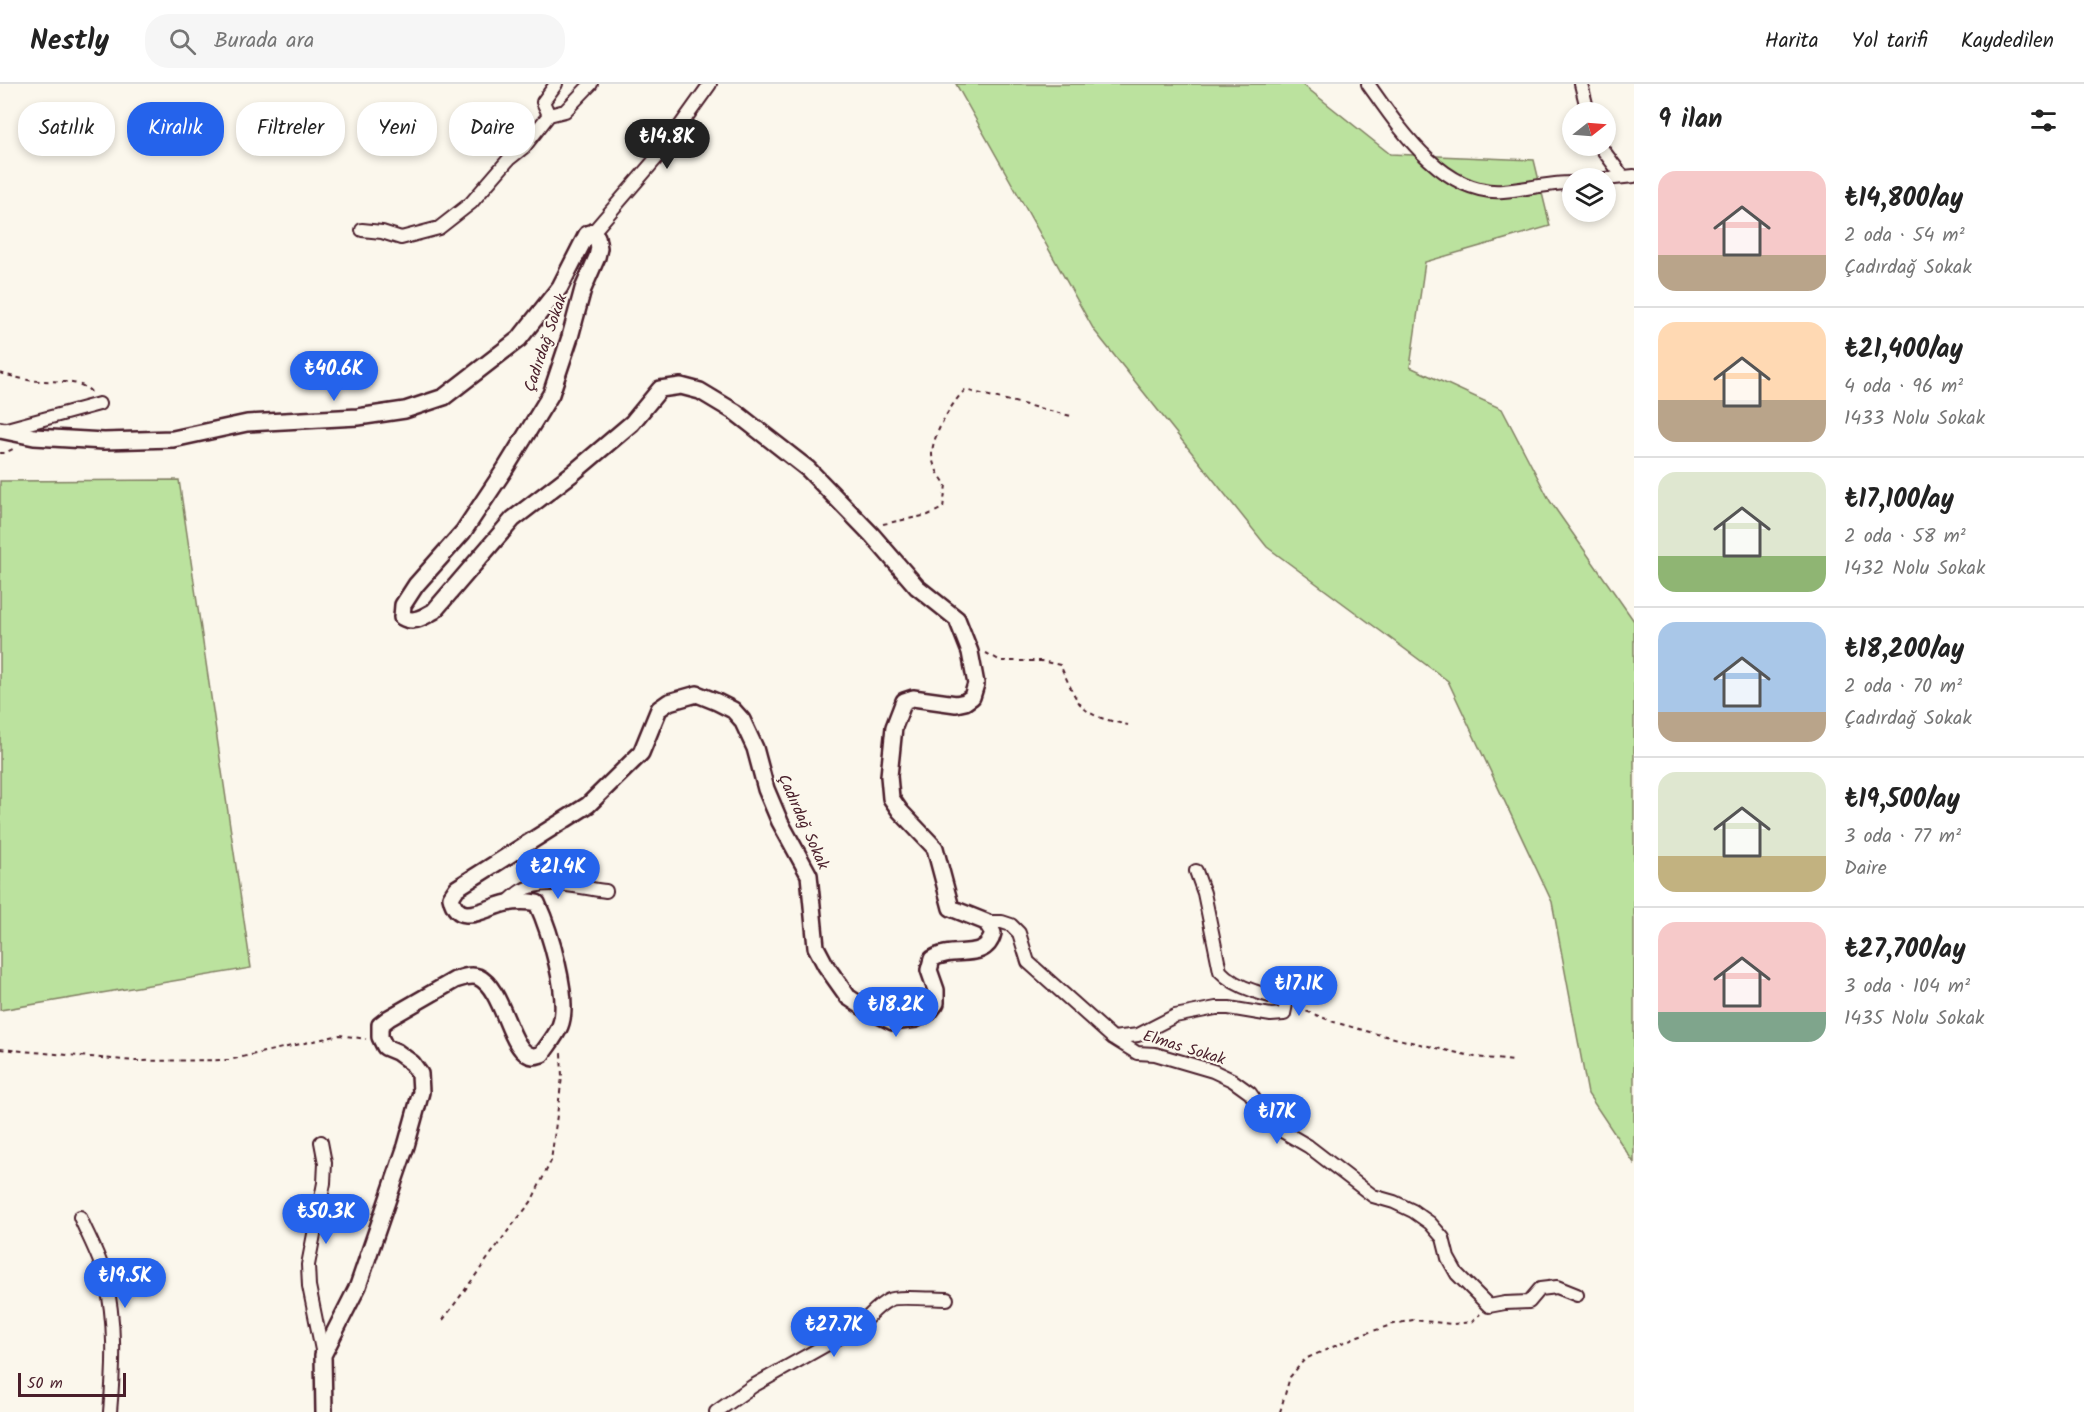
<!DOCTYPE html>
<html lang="tr">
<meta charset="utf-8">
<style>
body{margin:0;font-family:Kalam,sans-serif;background:#f6f6f6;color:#222;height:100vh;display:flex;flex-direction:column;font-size:22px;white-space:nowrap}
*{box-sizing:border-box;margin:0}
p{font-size:20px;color:#767676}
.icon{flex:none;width:33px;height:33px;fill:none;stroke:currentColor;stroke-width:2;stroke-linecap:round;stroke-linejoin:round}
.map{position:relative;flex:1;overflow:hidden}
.sheet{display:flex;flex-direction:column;background:#fff;width:450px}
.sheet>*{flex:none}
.guide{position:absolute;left:18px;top:18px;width:570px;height:54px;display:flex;gap:12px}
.needle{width:39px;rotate:73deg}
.fabs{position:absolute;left:1562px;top:18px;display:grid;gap:12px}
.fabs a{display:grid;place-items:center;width:54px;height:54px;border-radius:50%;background:#fff;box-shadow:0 3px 9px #0003;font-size:30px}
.scale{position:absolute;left:18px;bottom:15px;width:108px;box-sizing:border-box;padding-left:6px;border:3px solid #4a1f2b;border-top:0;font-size:16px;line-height:21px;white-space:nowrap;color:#4a1f2b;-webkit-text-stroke:4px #fbf7ec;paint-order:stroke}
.price{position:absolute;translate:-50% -51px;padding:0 14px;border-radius:21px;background:#2563eb;color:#fff;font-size:20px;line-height:39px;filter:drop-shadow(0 2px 3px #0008)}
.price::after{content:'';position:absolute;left:50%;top:36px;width:18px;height:14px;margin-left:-9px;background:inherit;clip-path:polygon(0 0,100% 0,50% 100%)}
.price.active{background:#222;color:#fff}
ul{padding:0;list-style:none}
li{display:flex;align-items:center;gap:18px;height:150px;padding:0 24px}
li+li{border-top:2px solid #e0e0e0}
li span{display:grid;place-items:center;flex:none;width:168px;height:120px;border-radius:18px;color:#555}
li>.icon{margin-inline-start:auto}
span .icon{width:72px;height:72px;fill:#fffc;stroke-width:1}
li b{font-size:26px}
h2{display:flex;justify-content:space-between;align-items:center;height:72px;padding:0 24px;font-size:26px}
.pill{padding:0 21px;border-radius:24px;background:#fff;box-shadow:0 3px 9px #0003;font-size:21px;line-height:54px}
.pill.active{background:#2563eb;color:#fff}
header{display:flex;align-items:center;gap:36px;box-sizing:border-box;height:84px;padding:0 30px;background:#fff;border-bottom:2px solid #e0e0e0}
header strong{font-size:28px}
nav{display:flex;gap:33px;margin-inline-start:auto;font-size:21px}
.search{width:420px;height:54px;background:#f6f6f6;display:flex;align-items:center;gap:15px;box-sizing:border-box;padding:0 21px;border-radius:24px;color:#767676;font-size:22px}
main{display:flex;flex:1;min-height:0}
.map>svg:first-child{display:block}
.green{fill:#bbe29e;stroke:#828064;stroke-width:1.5}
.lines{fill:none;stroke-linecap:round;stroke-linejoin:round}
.minor-casing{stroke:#4a1f2b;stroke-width:16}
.tertiary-casing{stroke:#4a1f2b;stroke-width:20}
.path{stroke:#4a1f2b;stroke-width:2;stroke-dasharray:4.5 4.5;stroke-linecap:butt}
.minor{stroke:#fbf7ec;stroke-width:12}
.tertiary{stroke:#fbf7ec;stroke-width:15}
.labels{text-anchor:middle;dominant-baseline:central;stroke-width:4.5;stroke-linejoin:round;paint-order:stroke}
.street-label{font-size:16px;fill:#4a1f2b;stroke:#fbf7ec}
</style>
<header>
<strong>Nestly</strong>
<div class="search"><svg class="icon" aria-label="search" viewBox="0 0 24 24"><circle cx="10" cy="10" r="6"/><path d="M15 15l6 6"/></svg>Burada ara</div>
<nav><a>Harita</a><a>Yol tarifi</a><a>Kaydedilen</a></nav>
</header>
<main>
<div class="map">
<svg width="1634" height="1328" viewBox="0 0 1634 1328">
<rect width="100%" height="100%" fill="#fbf7ec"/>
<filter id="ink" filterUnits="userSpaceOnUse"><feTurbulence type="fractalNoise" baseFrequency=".0167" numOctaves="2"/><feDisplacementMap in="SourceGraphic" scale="12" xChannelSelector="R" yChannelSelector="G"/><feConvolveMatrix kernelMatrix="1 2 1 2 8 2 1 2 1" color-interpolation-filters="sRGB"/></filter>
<g filter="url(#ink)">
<path class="green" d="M 956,0 L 1302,0 L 1390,70 L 1534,76 L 1550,142 L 1425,178 L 1410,283 L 1502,325 L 1550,417 L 1634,537 L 1634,1079 L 1588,1010 L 1552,818 L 1448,597 L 1267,463 L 1094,246 Z
M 179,396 L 251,884 L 0,926 L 0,397 Z"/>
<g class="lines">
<g class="minor-casing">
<path id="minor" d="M 556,0 L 543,18 L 549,31 L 565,27 L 591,0
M 1368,0 C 1398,42 1443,112 1503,107 C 1526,105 1549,99 1572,99
M 1581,0 L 1588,28
M 1600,62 L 1623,93
M 1605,95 L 1634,92
M 362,146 L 382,148 L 401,154 L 439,144 L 471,119 L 509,75 L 524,63 L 549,31
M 593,148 L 660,70 L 710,0
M 3,346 L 99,320
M 507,819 C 511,815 516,810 521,807 C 545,793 581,804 606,807
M 986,838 L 1002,838 L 1011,841 L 1019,849 L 1028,878 L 1113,954 L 1137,969 L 1155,970 L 1213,987 L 1232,996 L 1250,1009 L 1272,1041 L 1308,1062 L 1373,1112 L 1394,1118 L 1413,1127 L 1430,1139 L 1443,1154 L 1448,1174 L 1457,1190 L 1489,1222 L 1505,1219 L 1529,1218 L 1540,1205 L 1557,1203 L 1577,1211
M 1113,954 L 1138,951 L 1175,932 L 1216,924 L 1229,924 L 1271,931 L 1284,930 L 1286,920 C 1277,912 1266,912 1254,907 C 1242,903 1229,897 1220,887 L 1204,809 L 1196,787
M 321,1058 L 325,1079 L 324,1099 L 308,1181 L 309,1202 L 323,1271
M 80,1133 C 88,1152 100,1173 105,1193 C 116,1237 114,1284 110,1328
M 716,1328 L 753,1302 L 856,1244 C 868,1235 876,1222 889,1216 C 895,1212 936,1215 947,1215"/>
</g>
<g class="tertiary-casing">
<path id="tertiary" d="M 0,346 L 34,353 L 104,357 L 173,355 L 247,339 L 358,333 L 405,326 L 444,313 L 519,255 L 560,203 L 587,150 L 593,148 L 597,153 L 599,164 L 597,173 L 583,205 L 570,253 L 551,310 L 505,385 L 463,448 L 416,501 L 403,521 L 402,533 C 414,540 423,533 434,527 L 513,435 L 573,389 L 632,339 L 660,305 L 681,302 L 700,307 L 735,328 L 808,385 L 872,451 L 917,503 L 957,535 L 970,568 L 976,600 L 972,613 L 965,618 L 956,620 L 913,614 L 904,617 L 894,643 L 889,692 L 891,714 L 900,727 L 935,764 L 951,824 L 986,838 L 993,849 C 986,879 953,861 932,875 L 929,886 L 936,906 L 936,919 L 929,928 L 916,935 L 893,938 L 866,925 L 848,913 L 826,882 L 816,863 L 809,791 L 780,738 L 766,705 L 755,664 L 742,636 L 733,626 L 717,618 L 697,610 L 669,618 L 659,625 L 641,669 L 588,721 L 457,804 L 451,813 C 458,845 486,823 507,819 C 517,817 527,817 537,819 C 549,845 571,915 560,942 C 556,952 548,961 542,970 C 539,971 536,972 533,972 C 509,970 505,905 478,893 C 471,890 462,894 455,896 L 389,934 L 380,941 L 380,953 L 385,963 L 397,968 L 412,979 L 420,990 L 421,1008 L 406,1062 L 358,1202 L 323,1271 L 324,1328"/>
</g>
<path class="path" d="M 0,289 C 9,292 19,294 28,296 C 45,299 80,293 92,309
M 0,369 L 5,369 L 13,365
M 883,440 L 928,431 L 943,424 L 946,401 C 940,392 932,382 932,370 C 932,352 952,318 965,306 L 1071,332
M 986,569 L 1001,577 L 1041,577 L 1060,581 C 1081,625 1078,630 1128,641
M 1298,924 L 1334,938 L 1377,950 L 1475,973 L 1515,977
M 0,965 L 135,977 L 229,976 L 340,951 L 366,955
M 443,1236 L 510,1144 L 531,1118 L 551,1077 L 562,993 L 561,968
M 1280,1328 L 1290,1293 L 1305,1275 L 1358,1252 L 1394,1240 L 1413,1236 L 1453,1240 L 1472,1238 L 1480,1230"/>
<use href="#minor" class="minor"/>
<use href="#tertiary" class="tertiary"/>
</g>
</g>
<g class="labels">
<g class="street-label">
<text transform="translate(546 259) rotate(-71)">Çadırdağ Sokak</text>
<text transform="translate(803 738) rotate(66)">Çadırdağ Sokak</text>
<text transform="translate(1184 964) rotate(17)">Elmas Sokak</text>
</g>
</g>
</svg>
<div class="fabs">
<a><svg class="needle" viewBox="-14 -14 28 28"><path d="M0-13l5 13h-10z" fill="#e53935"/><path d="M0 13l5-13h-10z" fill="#767676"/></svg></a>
<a><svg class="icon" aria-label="layers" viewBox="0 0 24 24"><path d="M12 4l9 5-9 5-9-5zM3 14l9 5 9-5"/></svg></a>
</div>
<div class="scale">50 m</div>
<b class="price active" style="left:667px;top:86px">₺14.8K</b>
<b class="price" style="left:334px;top:318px">₺40.6K</b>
<b class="price" style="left:558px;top:816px">₺21.4K</b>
<b class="price" style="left:1299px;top:933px">₺17.1K</b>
<b class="price" style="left:896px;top:954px">₺18.2K</b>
<b class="price" style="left:1277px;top:1061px">₺17K</b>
<b class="price" style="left:326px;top:1161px">₺50.3K</b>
<b class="price" style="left:125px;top:1225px">₺19.5K</b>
<b class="price" style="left:834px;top:1274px">₺27.7K</b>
<div class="guide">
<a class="pill">Satılık</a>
<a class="pill active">Kiralık</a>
<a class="pill">Filtreler</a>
<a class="pill">Yeni</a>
<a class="pill">Daire</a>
</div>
</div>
<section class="sheet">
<h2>9 ilan<svg class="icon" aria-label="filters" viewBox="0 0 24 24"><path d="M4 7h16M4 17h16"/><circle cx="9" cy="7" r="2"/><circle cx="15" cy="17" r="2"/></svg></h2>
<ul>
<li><span style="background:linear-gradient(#f6c9c9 70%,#b9a48a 0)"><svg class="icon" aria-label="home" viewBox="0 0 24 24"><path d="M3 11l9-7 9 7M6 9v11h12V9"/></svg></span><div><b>₺14,800/ay</b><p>2 oda · 54 m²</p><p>Çadırdağ Sokak</p></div></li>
<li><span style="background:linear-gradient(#ffd9b3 65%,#b9a48a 0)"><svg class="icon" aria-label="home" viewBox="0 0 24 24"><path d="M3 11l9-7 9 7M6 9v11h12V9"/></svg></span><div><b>₺21,400/ay</b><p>4 oda · 96 m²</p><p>1433 Nolu Sokak</p></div></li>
<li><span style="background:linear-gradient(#dfe7d0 70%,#8fb573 0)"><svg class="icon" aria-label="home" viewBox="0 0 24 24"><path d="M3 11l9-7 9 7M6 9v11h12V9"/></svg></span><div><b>₺17,100/ay</b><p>2 oda · 58 m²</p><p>1432 Nolu Sokak</p></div></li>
<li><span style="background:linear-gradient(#a9c7e8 75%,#b9a48a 0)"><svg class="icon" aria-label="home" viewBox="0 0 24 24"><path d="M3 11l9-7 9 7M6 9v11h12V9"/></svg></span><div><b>₺18,200/ay</b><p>2 oda · 70 m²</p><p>Çadırdağ Sokak</p></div></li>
<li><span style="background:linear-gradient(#dfe7d0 70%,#c2b280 0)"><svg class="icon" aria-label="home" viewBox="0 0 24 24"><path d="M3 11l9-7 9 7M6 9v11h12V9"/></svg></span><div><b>₺19,500/ay</b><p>3 oda · 77 m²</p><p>Daire</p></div></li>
<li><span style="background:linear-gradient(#f6c9c9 75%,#7fa58c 0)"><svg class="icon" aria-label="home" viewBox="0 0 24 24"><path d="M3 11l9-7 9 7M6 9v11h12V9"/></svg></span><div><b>₺27,700/ay</b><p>3 oda · 104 m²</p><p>1435 Nolu Sokak</p></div></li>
</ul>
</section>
</main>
